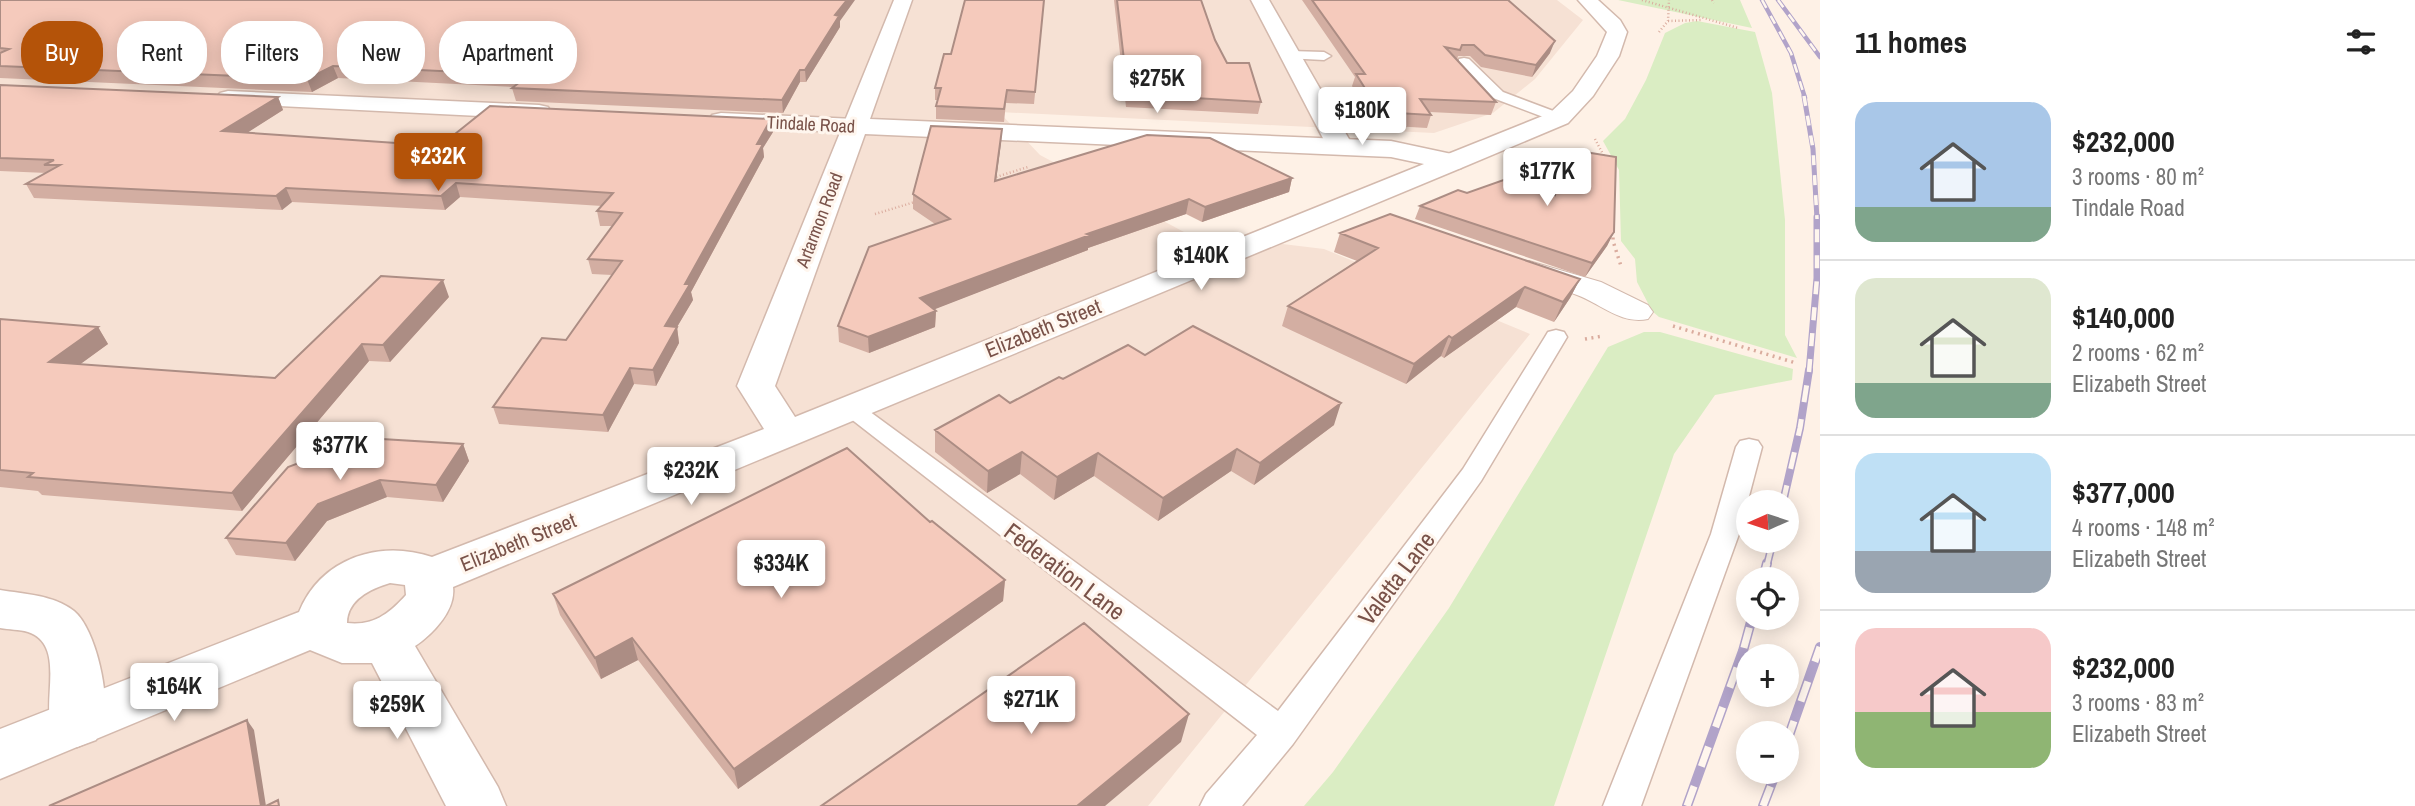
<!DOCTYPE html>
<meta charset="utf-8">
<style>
body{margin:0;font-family:"Archivo Narrow",sans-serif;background:#f6f6f6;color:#222;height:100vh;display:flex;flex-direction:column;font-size:26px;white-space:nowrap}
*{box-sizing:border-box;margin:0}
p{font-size:23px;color:#767676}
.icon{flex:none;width:38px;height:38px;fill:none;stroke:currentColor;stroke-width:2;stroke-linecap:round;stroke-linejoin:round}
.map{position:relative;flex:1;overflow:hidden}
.sheet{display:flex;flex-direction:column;background:#fff;width:595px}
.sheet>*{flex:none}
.top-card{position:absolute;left:21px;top:21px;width:665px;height:63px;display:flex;gap:14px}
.needle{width:46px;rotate:267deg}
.fabs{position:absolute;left:1736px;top:490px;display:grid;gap:14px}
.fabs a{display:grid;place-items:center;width:63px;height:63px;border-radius:50%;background:#fff;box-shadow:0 4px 18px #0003;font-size:35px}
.price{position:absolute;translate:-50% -60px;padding:0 16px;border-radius:7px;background:#fff;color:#222;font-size:23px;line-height:46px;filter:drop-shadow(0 2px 4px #0008)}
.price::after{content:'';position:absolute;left:50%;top:42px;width:21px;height:16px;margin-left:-10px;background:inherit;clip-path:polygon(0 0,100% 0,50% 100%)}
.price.current{background:#b45309;color:#fff}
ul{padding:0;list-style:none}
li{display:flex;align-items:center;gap:21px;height:175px;padding:0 35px}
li+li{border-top:2px solid #e0e0e0}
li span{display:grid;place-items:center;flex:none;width:196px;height:140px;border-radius:21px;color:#555}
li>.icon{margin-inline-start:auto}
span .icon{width:84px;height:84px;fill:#fffc;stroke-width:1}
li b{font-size:30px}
h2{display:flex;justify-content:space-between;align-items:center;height:84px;padding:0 35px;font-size:30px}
.chip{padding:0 24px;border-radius:28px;background:#fff;box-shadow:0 4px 18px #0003;font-size:24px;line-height:63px}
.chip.current{background:#b45309;color:#fff}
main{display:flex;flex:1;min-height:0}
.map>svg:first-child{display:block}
.residential{fill:#f6e1d4}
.green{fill:#daedc3}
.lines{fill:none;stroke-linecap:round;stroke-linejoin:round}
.service-casing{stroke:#d3b9ad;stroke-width:3}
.pedestrian-casing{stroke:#d3b9ad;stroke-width:2}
.minor-casing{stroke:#d3b9ad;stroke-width:3}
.tertiary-casing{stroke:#d3b9ad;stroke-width:3}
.path-far1{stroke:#daac9e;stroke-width:2.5;stroke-dasharray:1 2.5;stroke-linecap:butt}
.path{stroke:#daac9e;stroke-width:3.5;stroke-dasharray:2 4.5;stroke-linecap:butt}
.service{fill:#fff;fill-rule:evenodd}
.pedestrian{fill:#fff;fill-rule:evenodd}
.minor{fill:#fff;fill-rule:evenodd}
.tertiary{fill:#fff;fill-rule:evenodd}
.rail-far4-casing{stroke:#b1a3c9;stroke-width:4.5}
.rail-far3-casing{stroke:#b1a3c9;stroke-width:5}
.rail-far2-casing{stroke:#b1a3c9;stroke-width:7}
.rail-far1-casing{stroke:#b1a3c9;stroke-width:8}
.rail-casing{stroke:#b1a3c9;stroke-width:10}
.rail-far4{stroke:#fff6ee;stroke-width:2.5;stroke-dasharray:9;stroke-linecap:butt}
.rail-far3{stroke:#fff6ee;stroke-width:3.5;stroke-dasharray:10;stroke-linecap:butt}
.rail-far2{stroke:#fff6ee;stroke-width:4.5;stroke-dasharray:13;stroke-linecap:butt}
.rail-far1{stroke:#fff6ee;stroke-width:5;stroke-dasharray:17;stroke-linecap:butt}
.rail{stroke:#fff6ee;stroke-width:7;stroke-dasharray:21;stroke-linecap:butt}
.wall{fill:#d3aea2}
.shaded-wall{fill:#ac8d84}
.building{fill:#f5cabc;stroke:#ac8d84;stroke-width:2}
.labels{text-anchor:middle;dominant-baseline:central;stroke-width:6;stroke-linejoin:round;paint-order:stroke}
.far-street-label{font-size:18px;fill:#795249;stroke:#fff6ee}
.street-label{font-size:21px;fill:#795249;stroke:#fff6ee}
.near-street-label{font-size:24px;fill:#795249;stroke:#fff6ee}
</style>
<main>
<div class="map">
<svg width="1820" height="806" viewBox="0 0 1820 806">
<rect width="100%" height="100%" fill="#fef1e6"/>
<path class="residential" d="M 0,0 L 1557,0 L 1583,20 L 1535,79 L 1493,113 L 1434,133 L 999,112 L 1040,155 L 1184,232 L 1324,249 L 1530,334 L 1148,806 L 0,806 Z"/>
<path class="green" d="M 1618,0 L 1740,0 L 1752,28 Z
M 1697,21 L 1755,32 L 1772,93 L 1785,220 L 1785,335 L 1797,358 L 1659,317 L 1652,311 L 1637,282 L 1635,259 L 1621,241 L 1619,170 L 1603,141 L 1625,119 L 1646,80 L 1665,33 L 1685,23 Z
M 1644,332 L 1660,332 L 1793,369 L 1792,380 L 1715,395 L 1674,454 L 1554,806 L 1304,806 L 1333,772 L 1449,608 L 1608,347 Z"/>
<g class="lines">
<g class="service-casing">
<path id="service" d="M 1290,51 L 1324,52 L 1331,56 L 1324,60 L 1285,58 L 1285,52 Z
M 1464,58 L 1469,59 L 1503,92 L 1564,115 L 1567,118 L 1564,121 L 1554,121 L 1493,98 L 1459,65 L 1459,59 Z
M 1556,330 L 1564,332 L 1567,337 L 1481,481 L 1293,744 L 1242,806 L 1200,806 L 1206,794 L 1257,735 L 837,408 L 840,403 L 849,400 L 858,403 L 1278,711 L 1463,469 L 1545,337 L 1548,332 Z
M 1749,439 L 1758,441 L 1762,447 L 1739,534 L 1641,806 L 1603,806 L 1711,534 L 1736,447 L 1740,441 Z"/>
</g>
<g class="pedestrian-casing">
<path id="pedestrian" d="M 1529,261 L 1601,282 L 1648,305 L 1653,312 L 1648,319 C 1622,325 1601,304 1577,295 C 1558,288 1538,283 1518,276 L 1514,270 L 1518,264 Z"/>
</g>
<g class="minor-casing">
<path id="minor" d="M 1251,0 L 1269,0 L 1353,146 L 1349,151 L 1340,154 L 1331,151 L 1327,146 Z
M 1578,0 L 1598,0 L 1620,20 L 1627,32 L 1619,56 L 1593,96 L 1568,123 L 1461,168 L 1452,170 L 1443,168 L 1439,162 L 1443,156 L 1550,113 L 1573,91 L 1597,56 L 1607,32 Z
M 228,91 L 539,105 L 548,107 L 551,112 L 548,117 L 539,119 L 220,103 L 216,98 L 220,93 Z
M 721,113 L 855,119 L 864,121 L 867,126 L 864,131 L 855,133 L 712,125 L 709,120 L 712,115 Z
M 0,590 C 24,594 54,595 74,611 C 96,629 111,699 103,725 C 102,730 98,735 96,740 L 77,747 L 58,740 C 55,735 52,730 51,724 C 43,698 65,644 28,632 C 19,629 9,630 0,628 Z"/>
</g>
<g class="tertiary-casing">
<path id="tertiary" d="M 894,0 L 912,0 L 870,119 L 1391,141 L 1461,156 L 1465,162 L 1461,168 L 453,587 C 456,610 433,634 415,646 L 498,787 L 506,806 L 446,806 L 372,663 L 342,663 L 310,650 L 0,779 L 0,729 L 299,612 C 321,558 380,539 432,557 L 764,429 L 737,386 ZM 865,134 L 1391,157 L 1424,164 L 795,417 L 775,386 ZM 390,583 L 405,585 L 406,595 C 389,614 373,626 347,623 C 347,600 370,589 390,583 Z"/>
</g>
<path class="path-far1" d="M 1642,0 L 1738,28
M 1712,0 L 1714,3
M 1668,21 L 1702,20
M 1659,32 L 1668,21 L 1669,0
M 1595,139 L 1606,160
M 993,178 L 1028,167
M 875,214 L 918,201"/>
<path class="path" d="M 1613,231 L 1613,241 L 1621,266
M 1673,326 L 1796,363
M 1585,339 L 1603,336"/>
<use href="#service" class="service"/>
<use href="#pedestrian" class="pedestrian"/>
<use href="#minor" class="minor"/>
<use href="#tertiary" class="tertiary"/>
<g class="rail-far4-casing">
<path id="rail-far4" d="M 1762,0 L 1791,53 L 1805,98
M 1778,0 L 1820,57"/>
</g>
<g class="rail-far3-casing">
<path id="rail-far3" d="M 1804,96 L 1813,149 L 1817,219"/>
</g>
<g class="rail-far2-casing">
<path id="rail-far2" d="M 1809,372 L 1817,278 L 1817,217"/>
</g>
<g class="rail-far1-casing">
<path id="rail-far1" d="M 1783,502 L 1800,428 L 1809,370
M 1767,565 L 1773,541"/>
</g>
<g class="rail-casing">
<path id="rail" d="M 1763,579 L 1767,563
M 1787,741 L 1820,647
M 1687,806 L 1743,651 L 1752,618
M 1763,806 L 1776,772"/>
</g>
<use href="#rail-far4" class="rail-far4"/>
<use href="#rail-far3" class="rail-far3"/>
<use href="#rail-far2" class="rail-far2"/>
<use href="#rail-far1" class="rail-far1"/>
<use href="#rail" class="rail"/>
</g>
<path class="wall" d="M 0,0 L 840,21 L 840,27 L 806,82 L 800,82 L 783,113 L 516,101 L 512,88 L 515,87 L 338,78 L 312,92 L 0,78 Z
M 1044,0 L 1034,104 L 1006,103 L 1004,122 L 936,119 L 936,106 L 938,100 L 935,100 L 935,88 L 951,54 Z
M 1114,0 L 1201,0 L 1215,40 L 1227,63 L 1261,102 L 1258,114 L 1126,107 Z
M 1302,0 L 1508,0 L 1550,53 L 1532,77 L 1481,67 L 1470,56 L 1458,56 L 1457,60 L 1496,102 L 1491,115 L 1430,112 L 1431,115 L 1427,128 L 1376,125 L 1352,86 L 1355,77 Z
M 0,85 L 278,97 L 283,110 L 246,133 L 440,146 L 771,119 L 773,132 L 763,148 L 764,157 L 691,292 L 693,300 L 677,327 L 679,343 L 656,386 L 634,384 L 608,432 L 499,424 L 493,407 L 566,340 L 612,275 L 592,274 L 588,259 L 612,226 L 600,226 L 597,211 L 602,206 L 460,197 L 445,210 L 292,202 L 282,210 L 34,198 L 26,184 L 47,173 L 0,171 Z
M 1002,129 L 996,180 L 1292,178 L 1289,192 L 1202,222 L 1186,214 L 1088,248 L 1088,250 L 934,309 L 936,311 L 935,327 L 869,353 L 839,342 L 838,326 L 935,224 L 913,209 L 913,194 Z
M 1560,160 L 1614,232 L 1607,246 L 1585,277 L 1415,219 L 1420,206 L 1467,193 L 1551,193 L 1554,173 Z
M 1340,233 L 1580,279 L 1570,298 L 1554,322 L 1516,307 L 1444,358 L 1441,356 L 1406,384 L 1282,326 L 1288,306 L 1357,261 L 1334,252 Z
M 449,297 L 390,362 L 369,361 L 242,511 L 42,495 L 38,491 L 0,487 L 0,319 L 98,327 L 108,344 L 80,364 L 275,378 Z
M 1145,355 L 1334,425 L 1254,485 L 1231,471 L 1158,521 L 1094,476 L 1054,500 L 1020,474 L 987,493 L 935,452 L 935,430 L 1010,403 L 1063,379 Z
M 463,444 L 469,461 L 443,502 L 387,497 L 327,521 L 295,561 L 236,555 L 226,538 Z
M 930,522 L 1005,580 L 1003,601 L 738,789 L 638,660 L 601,679 L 560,615 L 553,594 Z"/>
<path class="shaded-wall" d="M 847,0 L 855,0 L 840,21 L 840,27 L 806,82 L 805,70 L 835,15 Z
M 1555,41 L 1550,53 L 1532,77 L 1536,65 Z
M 333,66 L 338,78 L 312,92 L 307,79 Z
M 800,70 L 800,82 L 783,113 L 782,100 Z
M 278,97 L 283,110 L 228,145 L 222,131 Z
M 771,119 L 773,132 L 763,148 L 764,157 L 691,292 L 693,300 L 677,327 L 679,343 L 656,386 L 653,370 L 665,326 L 685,284 L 757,144 Z
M 1002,129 L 1001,143 L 994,195 L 995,181 Z
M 1292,178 L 1289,192 L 1202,222 L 1205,207 Z
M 456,183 L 460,197 L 445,210 L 441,196 Z
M 286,188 L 292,202 L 282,210 L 276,196 Z
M 1189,199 L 1186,214 L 1088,248 L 1088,250 L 920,315 L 920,298 L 1087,234 Z
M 1614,232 L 1607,246 L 1585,277 L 1592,263 Z
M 1580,279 L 1570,298 L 1554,322 L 1563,302 Z
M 443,280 L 449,297 L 390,362 L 383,345 Z
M 1525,287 L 1516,307 L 1444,358 L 1452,338 Z
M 936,311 L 935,327 L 869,353 L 868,337 Z
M 98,327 L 108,344 L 60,379 L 49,362 Z
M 1449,336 L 1441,356 L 1406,384 L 1414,364 Z
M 362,344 L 369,361 L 242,511 L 232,493 Z
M 630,368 L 634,384 L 608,432 L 603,415 Z
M 1341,403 L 1334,425 L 1254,485 L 1260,463 Z
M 463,444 L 469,461 L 443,502 L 436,485 Z
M 1237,449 L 1231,471 L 1158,521 L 1163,498 Z
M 1022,452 L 1020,474 L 987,493 L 988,471 Z
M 1098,453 L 1094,476 L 1054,500 L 1057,477 Z
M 380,480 L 387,497 L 327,521 L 295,561 L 286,543 L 318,504 Z
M 1005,580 L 1003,601 L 738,789 L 734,769 Z
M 632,638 L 638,660 L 601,679 L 595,658 Z
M 1189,714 L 1181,742 L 1105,806 L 1077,806 Z
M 247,720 L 254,730 L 266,806 L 261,806 Z"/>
<path class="building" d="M 0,0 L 847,0 L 835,15 L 839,16 L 805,70 L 800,70 L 782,100 L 512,88 L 529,75 L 333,66 L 307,79 L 0,66 L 0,53 L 9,49 L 0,48 Z
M 965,0 L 1044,0 L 1035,92 L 1007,90 L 1004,109 L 936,106 L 941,88 L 935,88 L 944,54 L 951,54 Z
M 1117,0 L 1201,0 L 1215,40 L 1227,63 L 1249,63 L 1261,102 L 1128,94 Z
M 1312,0 L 1508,0 L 1555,41 L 1536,65 L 1485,55 L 1474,45 L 1462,45 L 1460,50 L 1445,47 L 1496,102 L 1420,99 L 1431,115 L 1380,112 L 1356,74 L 1365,74 Z
M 0,85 L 278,97 L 222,131 L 440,146 L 490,106 L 771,119 L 757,144 L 763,144 L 685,284 L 690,284 L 665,326 L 677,327 L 653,370 L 630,368 L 603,415 L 493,407 L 542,338 L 566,340 L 622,261 L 588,259 L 622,213 L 597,211 L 613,193 L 456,183 L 441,196 L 286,188 L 276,196 L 26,184 L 60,165 L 44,165 L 54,160 L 0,158 Z
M 931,126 L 1002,129 L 995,181 L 1147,135 L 1210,138 L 1292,178 L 1205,207 L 1189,199 L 1087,234 L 1090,235 L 920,298 L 936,311 L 868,337 L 838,326 L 869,247 L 950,219 L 913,194 Z
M 1585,152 L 1616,157 L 1614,232 L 1592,263 L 1420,206 L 1458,190 L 1467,193 L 1512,177 L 1555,195 L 1560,160 Z
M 1390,214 L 1580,279 L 1563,302 L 1525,287 L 1452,338 L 1449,336 L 1414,364 L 1288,306 L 1378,248 L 1340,233 Z
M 381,276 L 443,280 L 383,345 L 362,344 L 232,493 L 28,477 L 33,473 L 0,470 L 0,319 L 98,327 L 49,362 L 275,378 Z
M 1193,326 L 1341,403 L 1260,463 L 1237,449 L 1163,498 L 1098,453 L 1057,477 L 1022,452 L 988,471 L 935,430 L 999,395 L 1010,403 L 1059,377 L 1063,379 L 1128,345 L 1145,355 Z
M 365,438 L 463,444 L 436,485 L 380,480 L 318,504 L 286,543 L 226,538 L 288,467 Z
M 847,448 L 930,522 L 932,521 L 1005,580 L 734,769 L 632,638 L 595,658 L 553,594 Z
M 1084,623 L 1189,714 L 1077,806 L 821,806 Z
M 247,720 L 261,806 L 49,806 Z
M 278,800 L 279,806 L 266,806 Z"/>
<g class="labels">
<g class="far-street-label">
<text transform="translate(811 124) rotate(3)">Tindale Road</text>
<text transform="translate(819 220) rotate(-69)">Artarmon Road</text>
</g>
<g class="street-label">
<text transform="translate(1043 328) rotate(-22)">Elizabeth Street</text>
<text transform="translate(518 542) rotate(-22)">Elizabeth Street</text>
</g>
<g class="near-street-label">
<text transform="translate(1065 571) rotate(37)">Federation Lane</text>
<text transform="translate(1396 578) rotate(-53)">Valetta Lane</text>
</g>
</g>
</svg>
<div class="fabs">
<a><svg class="needle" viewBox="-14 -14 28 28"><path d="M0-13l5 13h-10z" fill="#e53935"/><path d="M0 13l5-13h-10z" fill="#767676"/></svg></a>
<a><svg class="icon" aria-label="locate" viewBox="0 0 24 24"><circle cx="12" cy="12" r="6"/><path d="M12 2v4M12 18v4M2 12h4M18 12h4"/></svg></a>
<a>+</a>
<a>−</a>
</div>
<b class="price" style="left:1157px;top:115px">$275K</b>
<b class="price" style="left:1362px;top:147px">$180K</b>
<b class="price current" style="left:438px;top:193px">$232K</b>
<b class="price" style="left:1547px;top:208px">$177K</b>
<b class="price" style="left:1201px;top:292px">$140K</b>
<b class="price" style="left:340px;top:482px">$377K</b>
<b class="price" style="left:691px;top:507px">$232K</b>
<b class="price" style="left:781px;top:600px">$334K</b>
<b class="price" style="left:174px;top:723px">$164K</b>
<b class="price" style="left:1031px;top:736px">$271K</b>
<b class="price" style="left:397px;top:741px">$259K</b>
<div class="top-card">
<a class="chip current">Buy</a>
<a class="chip">Rent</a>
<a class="chip">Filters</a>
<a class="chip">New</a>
<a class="chip">Apartment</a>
</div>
</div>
<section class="sheet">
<h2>11 homes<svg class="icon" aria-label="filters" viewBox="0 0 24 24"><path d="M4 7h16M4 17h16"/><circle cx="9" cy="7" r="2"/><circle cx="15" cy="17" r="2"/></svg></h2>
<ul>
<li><span style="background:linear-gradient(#a9c7e8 75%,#7fa58c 0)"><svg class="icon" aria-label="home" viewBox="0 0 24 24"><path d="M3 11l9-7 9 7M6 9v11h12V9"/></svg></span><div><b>$232,000</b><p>3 rooms · 80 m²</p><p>Tindale Road</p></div></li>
<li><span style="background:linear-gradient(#dfe7d0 75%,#7fa58c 0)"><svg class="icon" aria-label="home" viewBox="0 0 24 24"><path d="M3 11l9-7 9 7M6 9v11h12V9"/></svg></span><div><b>$140,000</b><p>2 rooms · 62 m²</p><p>Elizabeth Street</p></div></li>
<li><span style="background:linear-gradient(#bfe0f5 70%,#9aa5b1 0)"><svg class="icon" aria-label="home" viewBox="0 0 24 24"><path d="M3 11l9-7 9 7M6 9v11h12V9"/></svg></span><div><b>$377,000</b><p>4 rooms · 148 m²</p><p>Elizabeth Street</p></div></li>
<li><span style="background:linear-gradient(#f6c9c9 60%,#8fb573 0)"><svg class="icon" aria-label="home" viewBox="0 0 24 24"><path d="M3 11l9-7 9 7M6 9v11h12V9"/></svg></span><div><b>$232,000</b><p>3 rooms · 83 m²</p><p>Elizabeth Street</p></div></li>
</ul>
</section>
</main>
